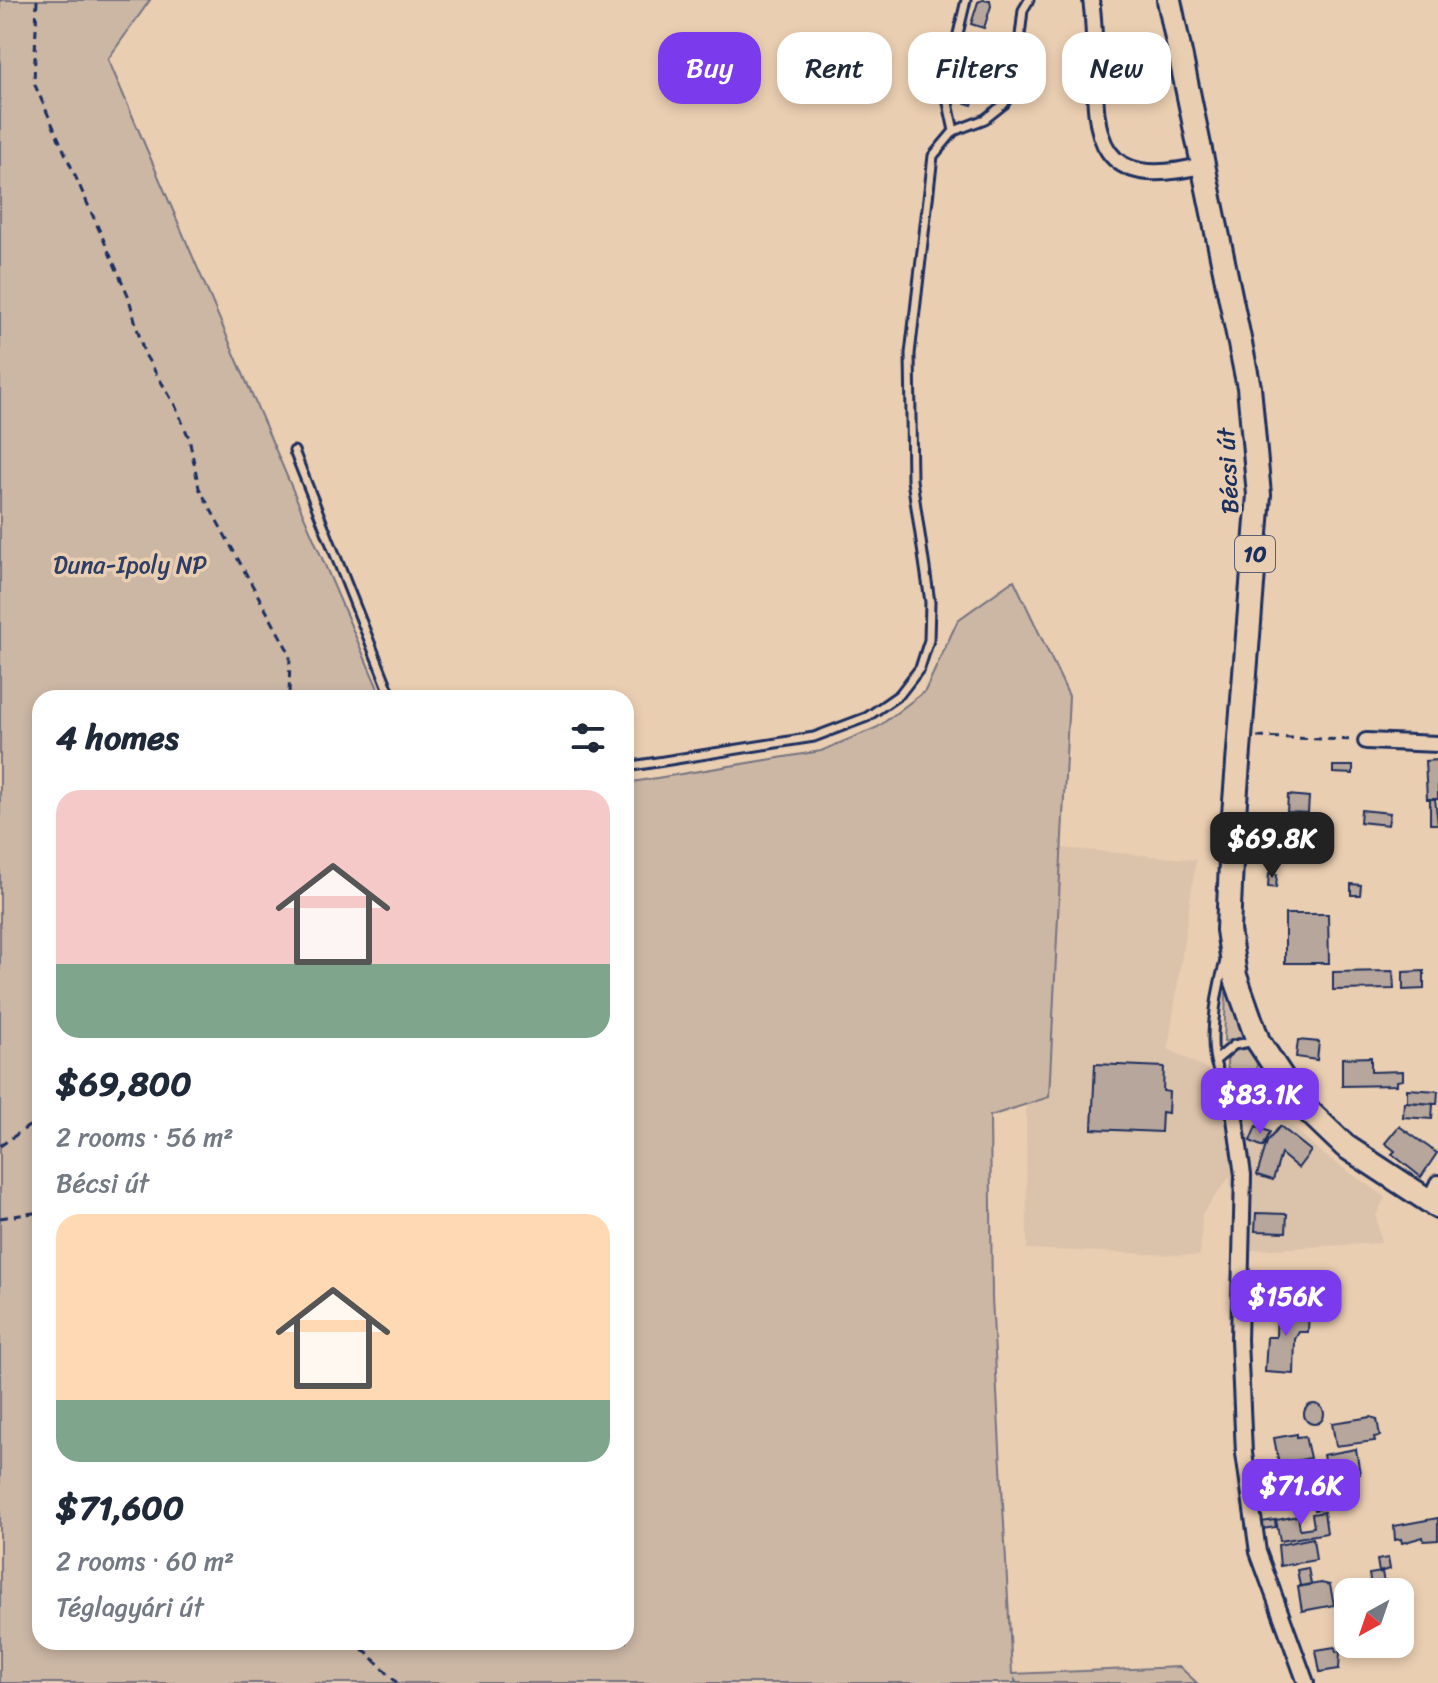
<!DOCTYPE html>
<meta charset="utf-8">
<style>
body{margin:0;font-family:Sriracha,sans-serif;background:#f2f2f3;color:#1f2937;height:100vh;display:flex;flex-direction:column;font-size:30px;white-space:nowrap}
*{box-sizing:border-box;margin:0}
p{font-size:26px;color:#747a83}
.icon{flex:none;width:44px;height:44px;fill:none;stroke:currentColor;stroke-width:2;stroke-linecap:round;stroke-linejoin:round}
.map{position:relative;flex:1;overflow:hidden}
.side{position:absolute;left:32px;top:690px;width:602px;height:960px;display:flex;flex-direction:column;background:#fff;border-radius:24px;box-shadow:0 4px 12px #0003}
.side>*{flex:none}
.banner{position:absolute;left:658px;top:32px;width:660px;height:72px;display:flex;gap:16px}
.needle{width:52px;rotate:220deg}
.controls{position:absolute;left:1334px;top:1578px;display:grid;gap:16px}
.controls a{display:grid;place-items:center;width:80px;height:80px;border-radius:16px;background:#fff;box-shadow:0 4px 12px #0003;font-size:40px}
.price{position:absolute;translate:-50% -68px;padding:0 18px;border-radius:16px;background:#7c3aed;color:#fff;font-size:26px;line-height:52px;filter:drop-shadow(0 2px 4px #0008)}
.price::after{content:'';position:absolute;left:50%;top:48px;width:24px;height:18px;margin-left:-12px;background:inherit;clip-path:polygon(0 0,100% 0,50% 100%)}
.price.on{background:#222;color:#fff}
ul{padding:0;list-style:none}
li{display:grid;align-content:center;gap:16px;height:424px;padding:0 24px}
li span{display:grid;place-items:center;height:248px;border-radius:24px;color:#555}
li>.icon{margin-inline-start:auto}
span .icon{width:144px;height:144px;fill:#fffc;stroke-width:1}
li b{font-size:34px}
h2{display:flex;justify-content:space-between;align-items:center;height:96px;padding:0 24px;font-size:34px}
.tag{padding:0 28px;border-radius:24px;background:#fff;box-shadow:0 4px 12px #0003;font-size:28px;line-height:72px}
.tag.on{background:#7c3aed;color:#fff}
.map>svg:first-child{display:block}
.built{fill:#dbc2ab}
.green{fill:#ccb7a5;stroke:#747382;stroke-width:2}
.building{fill:#b7a69c;stroke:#1b2f5e;stroke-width:2}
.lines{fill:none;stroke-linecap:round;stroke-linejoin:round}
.lane-casing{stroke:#1b2f5e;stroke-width:13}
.street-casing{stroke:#1b2f5e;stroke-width:20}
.primary-casing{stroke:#1b2f5e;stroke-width:28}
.path{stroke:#1b2f5e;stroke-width:3;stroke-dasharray:8 6;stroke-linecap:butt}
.lane{stroke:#eaceb1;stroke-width:7}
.street{stroke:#eaceb1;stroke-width:14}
.primary{stroke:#eaceb1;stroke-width:22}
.labels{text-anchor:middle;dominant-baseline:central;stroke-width:7;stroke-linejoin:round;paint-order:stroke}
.shield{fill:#eaceb1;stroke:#595f77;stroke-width:2}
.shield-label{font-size:22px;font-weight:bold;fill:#1b2f5e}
.street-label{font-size:24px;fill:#1b2f5e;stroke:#eaceb1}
.park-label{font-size:24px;fill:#2d3d65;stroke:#eaceb1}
</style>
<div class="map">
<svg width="1438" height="1683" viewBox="0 0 1438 1683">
<rect width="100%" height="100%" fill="#eaceb1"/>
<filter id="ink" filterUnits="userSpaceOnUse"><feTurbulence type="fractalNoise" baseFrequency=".0125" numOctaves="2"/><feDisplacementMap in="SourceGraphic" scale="16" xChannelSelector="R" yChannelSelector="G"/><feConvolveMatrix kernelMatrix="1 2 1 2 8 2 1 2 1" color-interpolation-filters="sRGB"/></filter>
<g filter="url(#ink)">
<path class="built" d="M 1061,848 L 1196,860 L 1168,1049 L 1261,1097 L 1320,1152 L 1385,1197 L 1376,1216 L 1381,1243 L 1235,1251 L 1230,1176 L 1202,1214 L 1200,1256 L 1027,1249 L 1026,1104 L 1049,1097 Z"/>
<path class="green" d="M 0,0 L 150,0 L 108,59 L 382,698 L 40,698 L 40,1642 L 626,1642 L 626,783 L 821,751 L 878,727 L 925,691 L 958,620 L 1014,580 L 1069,696 L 1049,1097 L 990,1116 L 992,1298 L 1012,1674 L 1180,1667 L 1197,1683 L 1017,1683 L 1015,1680 L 1015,1683 L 0,1683 Z
M 1228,991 L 1245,1036 L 1224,1042 L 1226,993 Z
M1227 1063a15 15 0 1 1 30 0a15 15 0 1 1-30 0Z"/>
<path class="building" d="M 982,0 L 990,0 L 991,6 L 984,28 L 971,24 L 978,2 Z
M 956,81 L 977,87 L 972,105 L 950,98 Z
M 1438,760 L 1438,799 L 1427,799 L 1425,761 Z
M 1333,766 L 1353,766 L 1353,774 L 1333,773 Z
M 1288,795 L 1309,797 L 1308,813 L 1287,812 Z
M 1430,799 L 1435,799 L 1438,824 L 1430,824 Z
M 1361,810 L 1390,813 L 1388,825 L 1360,822 Z
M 1269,873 L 1277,874 L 1276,888 L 1268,887 Z
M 1351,884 L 1361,885 L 1360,895 L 1351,895 Z
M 1285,914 L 1328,914 L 1329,963 L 1285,963 Z
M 1393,971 L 1394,989 L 1333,990 L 1333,972 Z
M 1424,971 L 1424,989 L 1403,990 L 1403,972 Z
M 1298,1040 L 1319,1042 L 1317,1060 L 1296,1057 Z
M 1371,1057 L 1371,1072 L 1403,1071 L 1403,1080 L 1397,1081 L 1397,1085 L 1342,1086 L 1342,1058 Z
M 1095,1064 L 1164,1067 L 1163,1091 L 1169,1092 L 1168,1113 L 1162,1112 L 1161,1132 L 1092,1129 Z
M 1407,1089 L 1438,1091 L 1437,1104 L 1407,1102 Z
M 1404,1102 L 1433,1104 L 1432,1119 L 1403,1117 Z
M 1256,1126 L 1270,1132 L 1263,1147 L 1250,1141 Z
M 1280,1126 L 1311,1151 L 1298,1168 L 1281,1154 L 1273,1180 L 1257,1175 L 1267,1142 Z
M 1399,1126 L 1437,1153 L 1421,1177 L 1392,1154 L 1395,1151 L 1385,1143 Z
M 1256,1213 L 1287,1214 L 1286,1232 L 1255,1231 Z
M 1277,1301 L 1297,1302 L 1297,1310 L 1309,1310 L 1308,1332 L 1299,1332 L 1295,1339 L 1294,1374 L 1265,1372 L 1267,1337 L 1276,1337 Z
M1304 1414a10 10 0 1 1 20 0a10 10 0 1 1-20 0Z
M 1371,1417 L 1377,1419 L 1380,1436 L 1374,1437 L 1375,1441 L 1336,1446 L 1332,1423 Z
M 1297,1434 L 1297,1437 L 1305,1436 L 1310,1458 L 1279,1464 L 1274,1438 Z
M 1356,1449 L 1360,1474 L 1327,1475 L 1323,1455 Z
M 1340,1485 L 1342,1498 L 1334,1499 L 1332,1486 Z
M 1332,1486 L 1335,1507 L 1314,1510 L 1311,1489 Z
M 1269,1492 L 1271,1502 L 1256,1504 L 1255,1493 Z
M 1324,1512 L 1327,1533 L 1280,1541 L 1276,1520 L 1298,1516 L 1300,1529 L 1314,1527 L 1312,1514 Z
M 1438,1518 L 1438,1540 L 1424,1541 L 1423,1537 L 1402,1543 L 1401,1539 L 1395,1540 L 1394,1526 Z
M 1275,1520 L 1276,1527 L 1262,1529 L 1261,1522 Z
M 1313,1538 L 1316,1560 L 1280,1566 L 1278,1545 Z
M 1388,1558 L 1390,1569 L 1379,1572 L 1377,1560 Z
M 1308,1568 L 1311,1584 L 1300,1586 L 1297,1570 Z
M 1382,1572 L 1384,1583 L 1371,1585 L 1369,1574 Z
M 1321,1583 L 1330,1585 L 1334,1605 L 1302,1611 L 1298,1587 Z
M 1348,1611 L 1348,1625 L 1339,1626 L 1337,1613 Z
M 1335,1647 L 1336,1652 L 1340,1651 L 1339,1669 L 1320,1672 L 1316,1650 Z"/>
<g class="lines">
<g class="lane-casing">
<path id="lane" d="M 954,131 L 945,89 L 966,0
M 294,451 L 392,698
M 626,767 L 814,737 L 867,717 L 900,694 L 920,668 L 929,640 L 930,602 L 912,480 L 910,354 L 933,156 L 954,131 L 985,119 L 1004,104 L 1014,88 L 1023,10 L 1029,0
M 1225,961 C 1218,986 1200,1068 1229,1083 C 1243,1090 1264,1081 1280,1083
M 1216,1060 L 1234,1045 L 1255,1041"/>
</g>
<g class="street-casing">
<path id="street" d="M 1091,0 C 1105,90 1062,202 1204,165
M 1366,741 L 1438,744
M 1230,1083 L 1243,1175 L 1239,1340 L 1244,1453 L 1258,1552 L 1306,1683
M 1429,1201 L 1438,1183"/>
</g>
<g class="primary-casing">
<path id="primary" d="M 1169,0 L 1249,387 L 1259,495 L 1232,840 L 1228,930 L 1235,976 L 1258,1041 L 1297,1100 L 1345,1146 L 1438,1207"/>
</g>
<path class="path" d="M 37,0 L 34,83 L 128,295 L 144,353 L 175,405 L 189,438 L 199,488 L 290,654 L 289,698
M 1257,737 L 1354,740
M 0,1146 L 29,1126 L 40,1113
M 0,1218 L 40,1212
M 350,1642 L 367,1652 L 397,1683"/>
<use href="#lane" class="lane"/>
<use href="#street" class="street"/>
<use href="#primary" class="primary"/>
</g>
</g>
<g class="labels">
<rect class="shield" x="1235" y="536" width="40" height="36" rx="6"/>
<g class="shield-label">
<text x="1255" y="554">10</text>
</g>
<g class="street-label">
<text transform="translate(1228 471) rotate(-93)">Bécsi út</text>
</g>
<g class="park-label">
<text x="130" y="565">Duna-Ipoly NP</text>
</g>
</g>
</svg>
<div class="controls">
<a><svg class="needle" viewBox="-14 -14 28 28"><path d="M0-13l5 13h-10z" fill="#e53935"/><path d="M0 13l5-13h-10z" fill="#747a83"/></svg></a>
</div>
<b class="price on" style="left:1272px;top:880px">$69.8K</b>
<b class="price" style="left:1260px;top:1136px">$83.1K</b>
<b class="price" style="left:1286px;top:1338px">$156K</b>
<b class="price" style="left:1301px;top:1527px">$71.6K</b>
<div class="banner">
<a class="tag on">Buy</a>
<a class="tag">Rent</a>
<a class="tag">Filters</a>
<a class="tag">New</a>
</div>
<section class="side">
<h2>4 homes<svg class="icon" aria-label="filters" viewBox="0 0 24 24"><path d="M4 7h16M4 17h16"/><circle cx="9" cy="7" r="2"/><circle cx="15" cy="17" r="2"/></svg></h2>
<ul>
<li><span style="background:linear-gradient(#f6c9c9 70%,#7fa58c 0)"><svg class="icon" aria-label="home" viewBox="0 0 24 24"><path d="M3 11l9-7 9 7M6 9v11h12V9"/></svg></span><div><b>$69,800</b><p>2 rooms · 56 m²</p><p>Bécsi út</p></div></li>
<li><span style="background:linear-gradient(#ffd9b3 75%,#7fa58c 0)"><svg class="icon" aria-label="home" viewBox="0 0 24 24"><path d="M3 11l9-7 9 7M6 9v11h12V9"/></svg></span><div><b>$71,600</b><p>2 rooms · 60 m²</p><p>Téglagyári út</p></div></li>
</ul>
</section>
</div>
